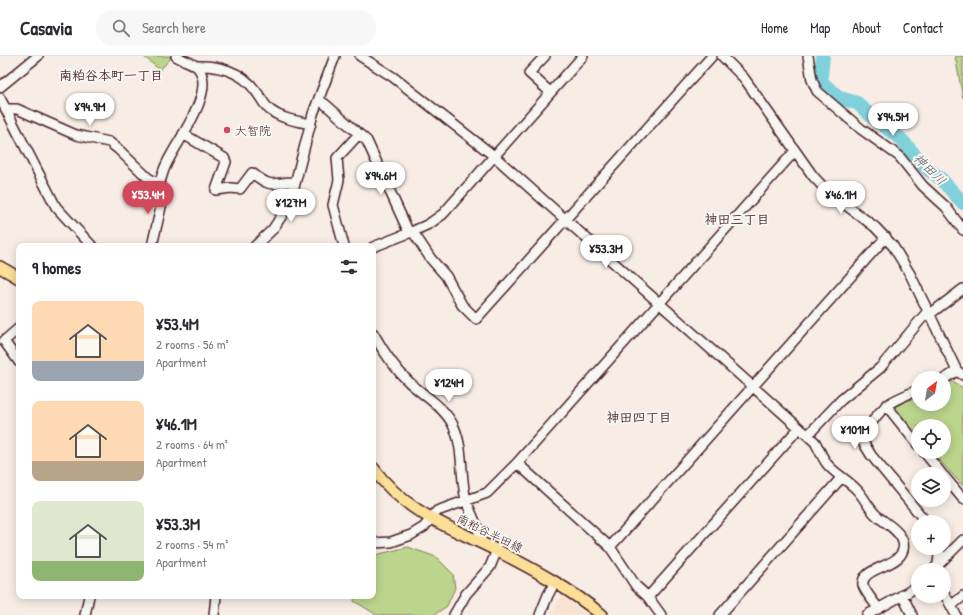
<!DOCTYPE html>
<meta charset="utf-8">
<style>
body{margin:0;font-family:"Patrick Hand","Klee One",sans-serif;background:#f7f7f7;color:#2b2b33;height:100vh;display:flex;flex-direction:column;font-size:15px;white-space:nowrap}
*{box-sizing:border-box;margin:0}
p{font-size:13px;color:#7c7c81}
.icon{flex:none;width:22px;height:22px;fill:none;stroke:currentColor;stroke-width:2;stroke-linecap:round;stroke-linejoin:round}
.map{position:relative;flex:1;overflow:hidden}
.panel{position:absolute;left:16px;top:187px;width:360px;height:356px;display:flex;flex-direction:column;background:#fff;border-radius:8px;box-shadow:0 2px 10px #0003}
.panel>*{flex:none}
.needle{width:26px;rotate:31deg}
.controls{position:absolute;left:911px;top:315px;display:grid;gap:8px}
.controls a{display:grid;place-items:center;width:40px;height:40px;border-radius:50%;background:#fff;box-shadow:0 2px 10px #0003;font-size:20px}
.price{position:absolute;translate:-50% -34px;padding:0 9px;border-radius:14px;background:#fff;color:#222;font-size:13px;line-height:26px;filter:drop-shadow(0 1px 2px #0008)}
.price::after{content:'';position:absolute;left:50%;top:24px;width:12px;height:9px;margin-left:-6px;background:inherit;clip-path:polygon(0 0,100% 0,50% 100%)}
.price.active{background:#d1495b;color:#fff}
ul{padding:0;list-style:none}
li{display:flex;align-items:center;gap:12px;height:100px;padding:0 16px}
li span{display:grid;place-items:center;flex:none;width:112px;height:80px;border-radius:8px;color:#555}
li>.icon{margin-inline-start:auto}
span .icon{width:48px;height:48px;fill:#fffc;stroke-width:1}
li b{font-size:17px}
h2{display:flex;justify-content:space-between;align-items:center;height:48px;padding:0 16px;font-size:17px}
header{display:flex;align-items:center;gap:24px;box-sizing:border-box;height:56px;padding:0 20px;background:#fff;border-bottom:1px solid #e1e1e2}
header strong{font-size:19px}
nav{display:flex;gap:22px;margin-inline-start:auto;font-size:14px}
.search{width:280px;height:36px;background:#f7f7f7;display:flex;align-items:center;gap:10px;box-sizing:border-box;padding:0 14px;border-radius:22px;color:#7c7c81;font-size:15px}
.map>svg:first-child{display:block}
.built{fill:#f8e3d3}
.green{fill:#bbd58c;stroke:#827a5c}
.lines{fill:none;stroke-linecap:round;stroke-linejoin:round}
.river{stroke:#80d1db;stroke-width:14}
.minor-casing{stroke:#4a1f2b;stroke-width:12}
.major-casing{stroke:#4a1f2b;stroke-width:14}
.minor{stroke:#f6f6f2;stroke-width:9}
.major{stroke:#fbdf96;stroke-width:11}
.poi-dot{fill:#d1495b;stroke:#f6f6f2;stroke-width:1.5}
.labels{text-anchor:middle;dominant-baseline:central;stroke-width:4;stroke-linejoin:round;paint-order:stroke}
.poi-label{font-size:12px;fill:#4a1f2b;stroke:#f6f6f2;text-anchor:start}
.street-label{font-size:12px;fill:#4a1f2b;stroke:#f6f6f2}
.neighbourhood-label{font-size:13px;font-weight:bold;fill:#4a1f2b;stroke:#f6f6f2}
.water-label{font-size:13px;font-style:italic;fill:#5a5460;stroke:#f6f6f2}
</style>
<header>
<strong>Casavia</strong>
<div class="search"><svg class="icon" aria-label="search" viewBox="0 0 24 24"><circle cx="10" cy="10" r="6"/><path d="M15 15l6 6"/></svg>Search here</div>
<nav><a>Home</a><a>Map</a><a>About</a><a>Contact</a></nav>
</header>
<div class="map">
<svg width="963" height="559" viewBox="0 0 963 559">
<rect width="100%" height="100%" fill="#f7ede4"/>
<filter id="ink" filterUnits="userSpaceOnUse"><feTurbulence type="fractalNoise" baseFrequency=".025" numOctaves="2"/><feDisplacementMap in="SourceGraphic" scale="8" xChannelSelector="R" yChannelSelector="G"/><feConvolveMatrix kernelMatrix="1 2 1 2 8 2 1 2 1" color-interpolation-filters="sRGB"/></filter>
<g filter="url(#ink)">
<path class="built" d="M 562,540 L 586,557 L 588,559 L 551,559 Z"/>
<path class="green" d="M 143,0 L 169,0 L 171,2 L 160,14 Z
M 955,0 L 963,0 L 963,42 Z
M 951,325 L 963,332 L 963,430 L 932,396 L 944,396 L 944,370 L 918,370 L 918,381 L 894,355 L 893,349 L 918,338 L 918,348 L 944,348 L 944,327 Z
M 408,491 L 436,501 L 453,518 L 455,532 L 447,550 L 434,559 L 377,559 L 354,545 L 355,540 L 373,540 L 373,502 L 375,499 Z"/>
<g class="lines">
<path class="river" d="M 823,0 L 821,19 L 822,27 L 840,42 L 857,47 L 872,61 L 901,83 L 926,112 L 940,122 L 963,147"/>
<g class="minor-casing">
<path id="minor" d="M 360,0 L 393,21 L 494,100 L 815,386 C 819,393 822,401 827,408 C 835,418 848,424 857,434 C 864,441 868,451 875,458 C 883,466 900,474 903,486 C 909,512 860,509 863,529 C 865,536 874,546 878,552
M 545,0 L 529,17 L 550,36
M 722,0 L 744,22 L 813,120 L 827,135 L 875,171 L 893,190 L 910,218 L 957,315 L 963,319
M 808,0 L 812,24 L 817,35 L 861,73 L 899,100 L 923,130 L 946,151 L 963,174
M 197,10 C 219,9 242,16 255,34 C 261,41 263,48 270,54 C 282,63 296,65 311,68
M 0,31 L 38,0
M 0,42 L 56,151 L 92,190
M 319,44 L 325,48 L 367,85 L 409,177 L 429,168 L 443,158 L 583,0
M 6,53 L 17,53 L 76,79 L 109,86 L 118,93 L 148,122 L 159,128 L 164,138 L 152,190
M 183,78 L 224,102 L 226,106 L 216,134 L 231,132 L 240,133 L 252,117 C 274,134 271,126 295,126
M 159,128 C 162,121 163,114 167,107 C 177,85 217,35 198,12 C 193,6 183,5 176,0
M 413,176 L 431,203 L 446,220 L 462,249 L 476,263 L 712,0
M 255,190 L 273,173 L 290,147 L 313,58 L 335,0
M 344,190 L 333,149 L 339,124 L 337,102 L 359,78
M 373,191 L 409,177
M 930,258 L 963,233
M 19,272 L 4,285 L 19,306
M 373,277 C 383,295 394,312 409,326 C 424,340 445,351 454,371 C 464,394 460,420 466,444 C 469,454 482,478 481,486
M 944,323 L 957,315
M 918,334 C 895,344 887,345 872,366 C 867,373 863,378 863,386 L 871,399 L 926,466
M 886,349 L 918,389
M 808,379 L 841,344 L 880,312 L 928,255
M 924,396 L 942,418
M 517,407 L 610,491 L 636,530 L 648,541 L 661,559
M 944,420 L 963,443
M 373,487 L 391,486 L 411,479 L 424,471 L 437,455 L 487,437 L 517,407 L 794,96
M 610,491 L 886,181
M 938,507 L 940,492
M 933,514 L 963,484
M 944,537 L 956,559
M 902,539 L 912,559
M 648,541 L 799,372
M 951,550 L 963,540
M 85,559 L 89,540
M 214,559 L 216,540
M 454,559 L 466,538 L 490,511 L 497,494
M 540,559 L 548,539 L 555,526
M 720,559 L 841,422
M 867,559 L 910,535 L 918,528"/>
</g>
<g class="major-casing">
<path id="major" d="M 0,211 L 19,222
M 373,412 C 406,458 451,471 498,495 C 535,514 570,533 602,559"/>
</g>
<use href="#minor" class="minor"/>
<use href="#major" class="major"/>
</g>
</g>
<circle class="poi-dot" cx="227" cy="74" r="4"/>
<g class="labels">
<g class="poi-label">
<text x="235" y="74">大智院</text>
</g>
<g class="street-label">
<text transform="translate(490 477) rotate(26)">南粕谷半田線</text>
</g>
<g class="neighbourhood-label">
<text x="111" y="19">南粕谷本町一丁目</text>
<text x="737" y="163">神田三丁目</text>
<text x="639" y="361">神田四丁目</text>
</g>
<g class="water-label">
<text transform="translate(930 113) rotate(44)">神田川</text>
</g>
</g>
</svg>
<div class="controls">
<a><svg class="needle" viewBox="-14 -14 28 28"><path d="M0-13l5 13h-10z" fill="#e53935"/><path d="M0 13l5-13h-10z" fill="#7c7c81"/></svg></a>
<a><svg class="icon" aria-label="locate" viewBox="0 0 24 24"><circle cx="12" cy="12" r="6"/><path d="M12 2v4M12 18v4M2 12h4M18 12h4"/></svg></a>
<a><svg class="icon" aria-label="layers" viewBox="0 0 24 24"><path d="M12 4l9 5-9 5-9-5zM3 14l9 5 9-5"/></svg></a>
<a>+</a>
<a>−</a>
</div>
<b class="price" style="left:90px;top:71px">¥94.9M</b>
<b class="price" style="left:893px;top:81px">¥94.5M</b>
<b class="price" style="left:381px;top:140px">¥94.6M</b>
<b class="price active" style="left:148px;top:159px">¥53.4M</b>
<b class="price" style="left:841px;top:159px">¥46.1M</b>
<b class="price" style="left:291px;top:167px">¥127M</b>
<b class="price" style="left:606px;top:213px">¥53.3M</b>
<b class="price" style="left:449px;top:347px">¥124M</b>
<b class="price" style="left:855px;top:394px">¥101M</b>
<section class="panel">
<h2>9 homes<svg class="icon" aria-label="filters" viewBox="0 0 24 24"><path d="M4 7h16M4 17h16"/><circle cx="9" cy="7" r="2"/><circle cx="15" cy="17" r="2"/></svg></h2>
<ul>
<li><span style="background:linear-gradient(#ffd9b3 75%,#9aa5b1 0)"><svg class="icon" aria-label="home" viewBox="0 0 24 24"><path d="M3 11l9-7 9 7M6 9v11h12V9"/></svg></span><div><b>¥53.4M</b><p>2 rooms · 56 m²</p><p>Apartment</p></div></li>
<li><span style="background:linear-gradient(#ffd9b3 75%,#b9a48a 0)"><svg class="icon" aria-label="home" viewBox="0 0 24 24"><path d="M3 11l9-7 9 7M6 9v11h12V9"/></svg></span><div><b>¥46.1M</b><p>2 rooms · 64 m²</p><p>Apartment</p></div></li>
<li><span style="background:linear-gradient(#dfe7d0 75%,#8fb573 0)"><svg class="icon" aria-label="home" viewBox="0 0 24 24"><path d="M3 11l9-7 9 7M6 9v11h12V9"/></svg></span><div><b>¥53.3M</b><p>2 rooms · 54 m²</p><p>Apartment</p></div></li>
</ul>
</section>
</div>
